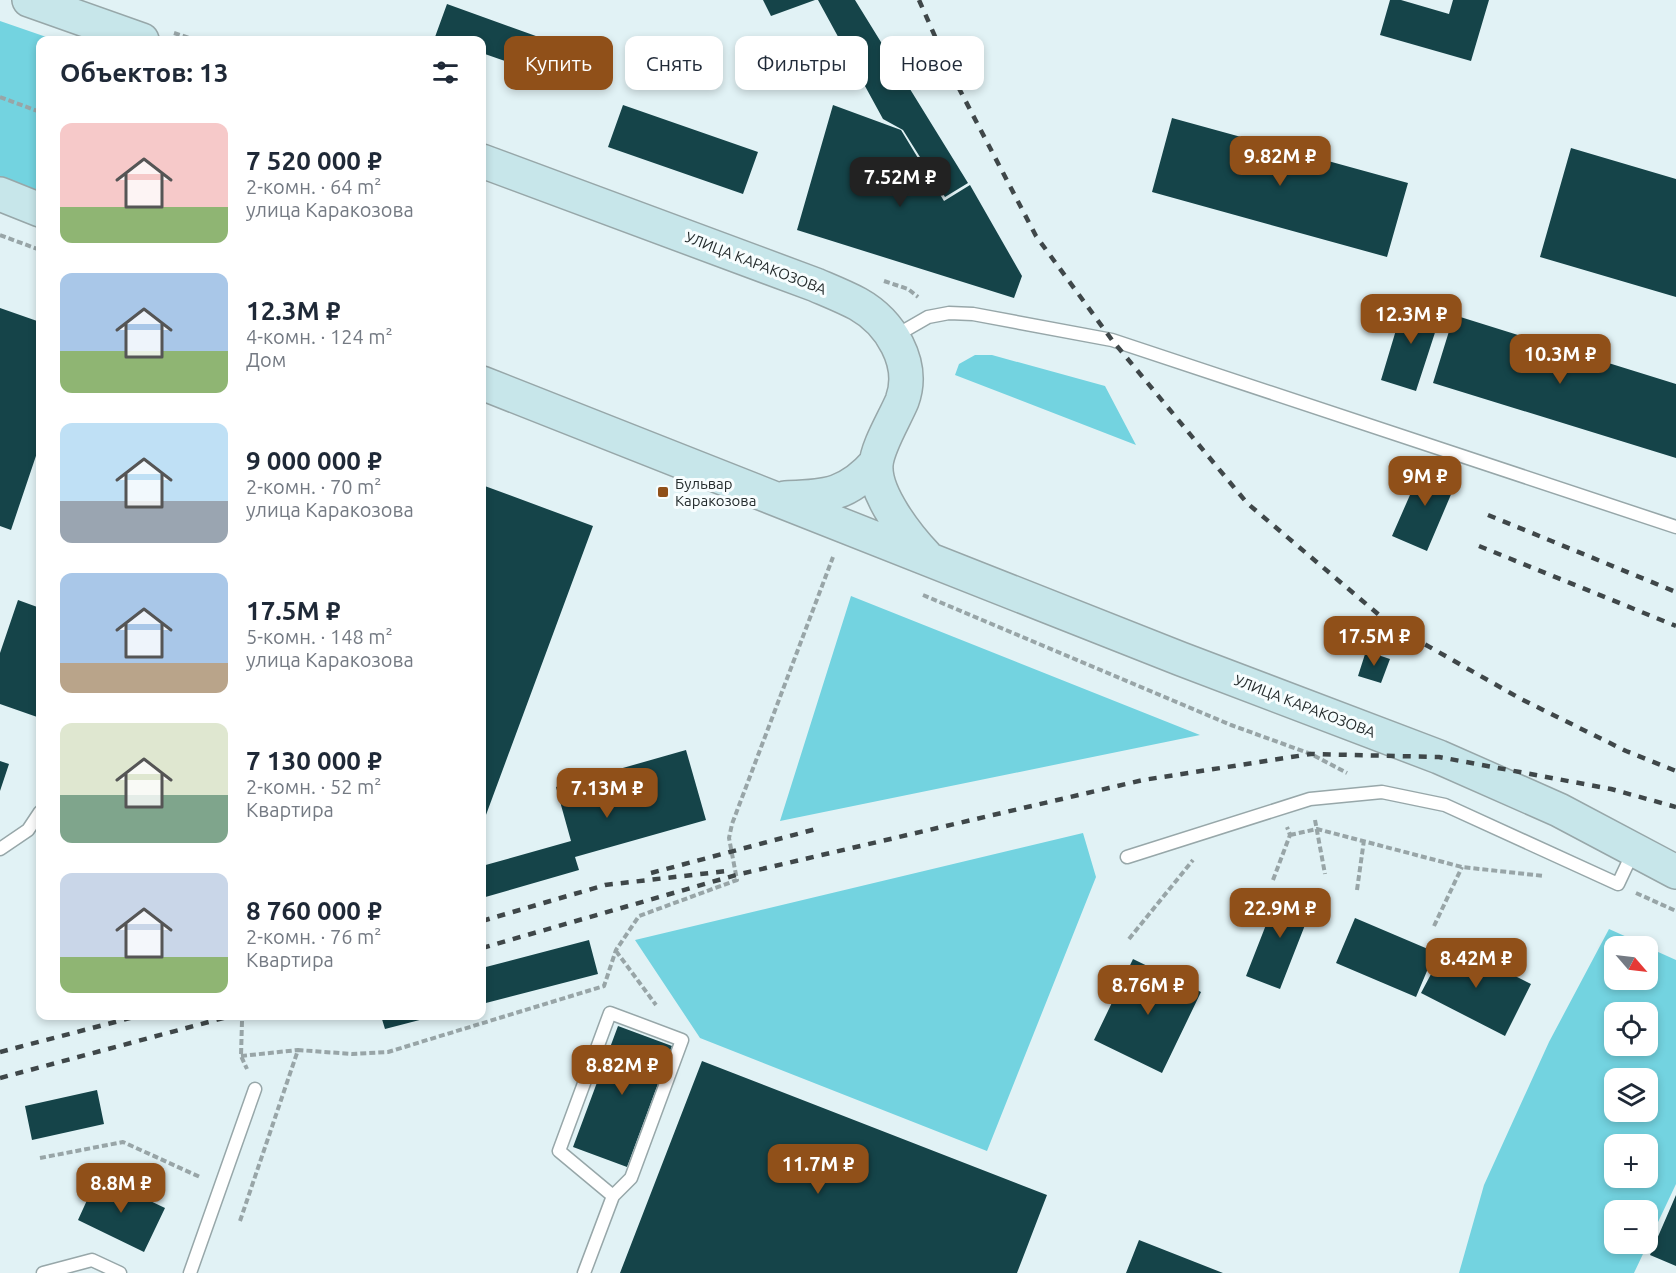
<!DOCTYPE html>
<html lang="ru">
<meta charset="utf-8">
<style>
body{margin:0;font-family:Ubuntu,sans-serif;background:#f2f2f3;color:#1f2937;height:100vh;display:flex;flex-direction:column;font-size:22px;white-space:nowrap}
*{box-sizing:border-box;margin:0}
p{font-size:20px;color:#747a83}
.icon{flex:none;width:33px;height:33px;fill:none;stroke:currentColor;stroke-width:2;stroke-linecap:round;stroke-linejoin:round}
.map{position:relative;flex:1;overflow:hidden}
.sheet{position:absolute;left:36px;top:36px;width:450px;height:984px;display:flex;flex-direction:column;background:#fff;border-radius:12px;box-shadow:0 3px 9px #0003}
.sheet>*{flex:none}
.guide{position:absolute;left:504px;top:36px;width:570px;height:54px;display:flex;gap:12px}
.needle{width:39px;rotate:118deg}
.tools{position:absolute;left:1604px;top:936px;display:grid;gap:12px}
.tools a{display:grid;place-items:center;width:54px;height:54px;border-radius:12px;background:#fff;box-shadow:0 3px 9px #0003;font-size:30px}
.price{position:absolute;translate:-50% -51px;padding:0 14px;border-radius:12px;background:#905019;color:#fff;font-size:20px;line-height:39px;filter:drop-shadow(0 2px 3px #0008)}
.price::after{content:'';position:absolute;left:50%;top:36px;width:18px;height:14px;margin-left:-9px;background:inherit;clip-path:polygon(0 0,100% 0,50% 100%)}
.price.active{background:#222;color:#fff}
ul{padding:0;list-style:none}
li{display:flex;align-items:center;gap:18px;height:150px;padding:0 24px}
li span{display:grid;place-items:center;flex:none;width:168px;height:120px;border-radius:12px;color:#555}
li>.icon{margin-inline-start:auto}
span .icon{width:72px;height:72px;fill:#fffc;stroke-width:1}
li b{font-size:26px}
h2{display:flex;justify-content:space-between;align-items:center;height:72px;padding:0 24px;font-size:26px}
.tag{padding:0 21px;border-radius:12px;background:#fff;box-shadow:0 3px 9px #0003;font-size:21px;line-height:54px}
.tag.active{background:#905019;color:#fff}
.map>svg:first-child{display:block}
.green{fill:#73d3e0;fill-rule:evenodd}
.building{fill:#154449}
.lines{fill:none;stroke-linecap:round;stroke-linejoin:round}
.service-casing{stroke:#97a7a9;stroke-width:15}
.secondary-casing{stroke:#97a7a9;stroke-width:36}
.path{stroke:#98a5a7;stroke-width:4;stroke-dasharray:6 3;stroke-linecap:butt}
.service{stroke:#fff;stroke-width:12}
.secondary{stroke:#c7e6ea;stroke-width:33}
.rail{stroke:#3f4749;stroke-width:4.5;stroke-dasharray:8 8;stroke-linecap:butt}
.poi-dot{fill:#905019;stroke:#f7fdfe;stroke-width:2}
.labels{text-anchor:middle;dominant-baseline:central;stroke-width:6;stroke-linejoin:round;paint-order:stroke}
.street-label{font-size:15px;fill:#252c2d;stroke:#f7fdfe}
.poi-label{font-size:15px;fill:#252c2d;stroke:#f7fdfe;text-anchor:start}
</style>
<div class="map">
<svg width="1676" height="1273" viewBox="0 0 1676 1273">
<rect width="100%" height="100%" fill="#e1f2f5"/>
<path class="green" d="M 0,21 L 55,40 L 40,40 L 40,198 L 0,182 Z
M 975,355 L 992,355 L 1105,386 L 1136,445 L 955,375 L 959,364 Z
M 851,596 L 1200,735 L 780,821 Z
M 1083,833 L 1096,877 L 987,1151 L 700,1038 L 635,940 Z
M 1609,929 L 1647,946 L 1614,946 L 1614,980 L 1647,980 L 1647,947 L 1676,960 L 1676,1184 L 1634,1273 L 1459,1273 L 1484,1185 L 1549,1042 ZM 1647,1012 L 1647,1046 L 1614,1046 L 1614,1012 ZM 1647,1078 L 1647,1112 L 1614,1112 L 1614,1078 ZM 1647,1144 L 1647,1178 L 1614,1178 L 1614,1144 ZM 1647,1210 L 1647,1244 L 1614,1244 L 1614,1210 Z"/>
<path class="building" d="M 763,0 L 815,0 L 771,16 Z
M 818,0 L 855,0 L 968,183 L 945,197 L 903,130 L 883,119 Z
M 1390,0 L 1401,0 L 1449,14 L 1453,0 L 1489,0 L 1471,61 L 1380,35 Z
M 447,4 L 547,40 L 536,72 L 482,53 L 482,40 L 446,40 L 435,37 Z
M 623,105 L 758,152 L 743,194 L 608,147 Z
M 833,105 L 901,130 L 944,201 L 970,185 L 1022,276 L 1014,298 L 797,230 Z
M 1172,118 L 1408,183 L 1387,257 L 1152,192 Z
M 1571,148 L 1676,179 L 1676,297 L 1540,257 Z
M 1405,300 L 1442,311 L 1416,391 L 1381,380 Z
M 0,308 L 40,322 L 40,444 L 11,530 L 0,526 Z
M 1454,315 L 1676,384 L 1676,458 L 1433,383 Z
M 1424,463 L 1458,478 L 1427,551 L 1392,536 Z
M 482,485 L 593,526 L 483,823 L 482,823 Z
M 18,600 L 40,608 L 40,718 L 0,704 L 0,653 Z
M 1366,651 L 1390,659 L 1381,683 L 1358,676 Z
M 686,750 L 706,820 L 575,857 L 579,870 L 482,898 L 482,866 L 571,841 L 556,787 Z
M 0,761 L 9,764 L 0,791 Z
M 1280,889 L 1314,902 L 1280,989 L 1246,976 Z
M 1355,918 L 1435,952 L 1416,997 L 1336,963 Z
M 589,940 L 598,974 L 482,1004 L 482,968 Z
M 1448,942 L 1531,984 L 1505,1036 L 1421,993 Z
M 1133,959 L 1201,992 L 1162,1073 L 1094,1040 Z
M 381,1016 L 435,1016 L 385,1029 Z
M 618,1026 L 672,1046 L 627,1167 L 573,1147 Z
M 702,1061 L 1047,1195 L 1017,1273 L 620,1273 Z
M 97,1090 L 104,1124 L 32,1140 L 25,1106 Z
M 98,1176 L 165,1208 L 144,1252 L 78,1220 Z
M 1676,1195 L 1676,1266 L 1650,1255 Z
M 1139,1240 L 1223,1273 L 1126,1273 Z"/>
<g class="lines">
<g class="service-casing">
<path id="service" d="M 895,336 L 928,317 L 949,313 L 973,314 L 1112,340 L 1676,527
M 0,849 L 28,830 L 40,812
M 1127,857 L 1310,799 L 1382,792 L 1445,805 L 1618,884 L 1634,850
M 43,1273 L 92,1260 L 120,1273
M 190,1273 L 255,1089
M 584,1273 L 613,1196 L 631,1178 L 682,1040 L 610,1013 L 559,1151 L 613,1196"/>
</g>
<g class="secondary-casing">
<path id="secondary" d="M 29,0 L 142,40
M 482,161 L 816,285 C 830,291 845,297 858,304 C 890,322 916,363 902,401 C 895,418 877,447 876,465 C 874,494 907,536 926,556
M 0,194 L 40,210
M 482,383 L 1181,659 L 1439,757 L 1559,810 L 1676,872
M 785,498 C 826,496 847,496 876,463"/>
</g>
<path class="path" d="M 174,33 L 196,40
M 0,97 L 40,112
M 0,235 L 40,250
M 884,281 L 908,289 L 918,297
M 923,595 L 1231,725 L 1311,754 L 1347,773
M 1315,820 L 1325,874
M 1290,835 L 1317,829 L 1462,867 L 1544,876
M 1273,880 L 1290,835 L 1287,827
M 1357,890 L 1364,840
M 1636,893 L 1676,911
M 1434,926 L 1462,867
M 1129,939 L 1193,860
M 616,951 L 656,1005
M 242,1021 L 241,1056 L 247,1069
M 241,1056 L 298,1050
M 40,1158 L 123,1142 L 200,1177
M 240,1221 L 298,1050 L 352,1054 L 388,1052 L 604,986 L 616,950 L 639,916 L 737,880 L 729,838 L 732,824 L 833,557"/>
<use href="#service" class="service"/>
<use href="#secondary" class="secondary"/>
<path class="rail" d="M 919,0 L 952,75 L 1036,236 L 1112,340 L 1247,503 L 1391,625 L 1521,699 L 1626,751 L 1676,771
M 1488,515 L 1676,592
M 1479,546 L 1676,626
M 651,873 L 816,829
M 482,921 L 605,885 L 727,871
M 482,948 L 736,875 L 1143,780 L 1311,754 L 1439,757 L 1611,789 L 1676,807
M 0,1052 L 138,1016
M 0,1078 L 231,1016"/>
</g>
<rect class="poi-dot" x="657" y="486" width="12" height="12" rx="3"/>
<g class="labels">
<g class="street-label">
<text transform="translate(756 263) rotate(21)">УЛИЦА КАРАКОЗОВА</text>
<text transform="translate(1305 706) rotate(21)">УЛИЦА КАРАКОЗОВА</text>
</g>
<g class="poi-label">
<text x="675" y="483">Бульвар<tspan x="675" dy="17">Каракозова</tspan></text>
</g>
</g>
</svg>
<div class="tools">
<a><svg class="needle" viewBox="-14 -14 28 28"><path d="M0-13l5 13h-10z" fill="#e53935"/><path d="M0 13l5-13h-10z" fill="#747a83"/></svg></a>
<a><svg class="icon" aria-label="locate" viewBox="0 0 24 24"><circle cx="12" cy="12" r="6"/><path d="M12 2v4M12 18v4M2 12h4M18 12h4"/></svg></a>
<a><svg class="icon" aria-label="layers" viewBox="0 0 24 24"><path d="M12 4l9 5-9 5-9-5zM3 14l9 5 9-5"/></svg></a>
<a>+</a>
<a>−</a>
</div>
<b class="price" style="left:1280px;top:187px">9.82M ₽</b>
<b class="price active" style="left:900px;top:208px">7.52M ₽</b>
<b class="price" style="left:1411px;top:345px">12.3M ₽</b>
<b class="price" style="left:1560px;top:385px">10.3M ₽</b>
<b class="price" style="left:1425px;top:507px">9M ₽</b>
<b class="price" style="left:1374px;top:667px">17.5M ₽</b>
<b class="price" style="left:607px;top:819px">7.13M ₽</b>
<b class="price" style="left:1280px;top:939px">22.9M ₽</b>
<b class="price" style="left:1476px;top:989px">8.42M ₽</b>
<b class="price" style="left:1148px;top:1016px">8.76M ₽</b>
<b class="price" style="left:622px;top:1096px">8.82M ₽</b>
<b class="price" style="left:818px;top:1195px">11.7M ₽</b>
<b class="price" style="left:121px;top:1214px">8.8M ₽</b>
<div class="guide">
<a class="tag active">Купить</a>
<a class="tag">Снять</a>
<a class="tag">Фильтры</a>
<a class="tag">Новое</a>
</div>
<section class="sheet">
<h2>Объектов: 13<svg class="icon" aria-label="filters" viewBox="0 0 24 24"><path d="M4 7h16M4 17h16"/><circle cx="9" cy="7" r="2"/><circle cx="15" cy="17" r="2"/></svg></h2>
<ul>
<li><span style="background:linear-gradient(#f6c9c9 70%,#8fb573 0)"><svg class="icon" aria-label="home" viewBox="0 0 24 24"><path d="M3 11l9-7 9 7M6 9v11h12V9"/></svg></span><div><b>7 520 000 ₽</b><p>2-комн. · 64 m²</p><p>улица Каракозова</p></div></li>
<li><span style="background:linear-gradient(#a9c7e8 65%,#8fb573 0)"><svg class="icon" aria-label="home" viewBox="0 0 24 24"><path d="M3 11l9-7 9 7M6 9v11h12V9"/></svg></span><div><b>12.3M ₽</b><p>4-комн. · 124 m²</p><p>Дом</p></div></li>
<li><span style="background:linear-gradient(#bfe0f5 65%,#9aa5b1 0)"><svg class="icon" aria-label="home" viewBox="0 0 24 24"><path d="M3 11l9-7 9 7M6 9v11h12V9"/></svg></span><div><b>9 000 000 ₽</b><p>2-комн. · 70 m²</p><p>улица Каракозова</p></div></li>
<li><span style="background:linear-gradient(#a9c7e8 75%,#b9a48a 0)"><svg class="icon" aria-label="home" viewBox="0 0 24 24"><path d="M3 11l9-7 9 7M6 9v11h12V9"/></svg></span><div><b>17.5M ₽</b><p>5-комн. · 148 m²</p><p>улица Каракозова</p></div></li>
<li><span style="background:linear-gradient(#dfe7d0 60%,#7fa58c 0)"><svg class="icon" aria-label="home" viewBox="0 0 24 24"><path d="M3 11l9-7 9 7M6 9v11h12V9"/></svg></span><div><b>7 130 000 ₽</b><p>2-комн. · 52 m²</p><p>Квартира</p></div></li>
<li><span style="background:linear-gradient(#c9d6e8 70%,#8fb573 0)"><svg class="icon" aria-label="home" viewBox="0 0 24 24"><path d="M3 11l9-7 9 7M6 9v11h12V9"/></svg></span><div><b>8 760 000 ₽</b><p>2-комн. · 76 m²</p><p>Квартира</p></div></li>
</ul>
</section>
</div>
